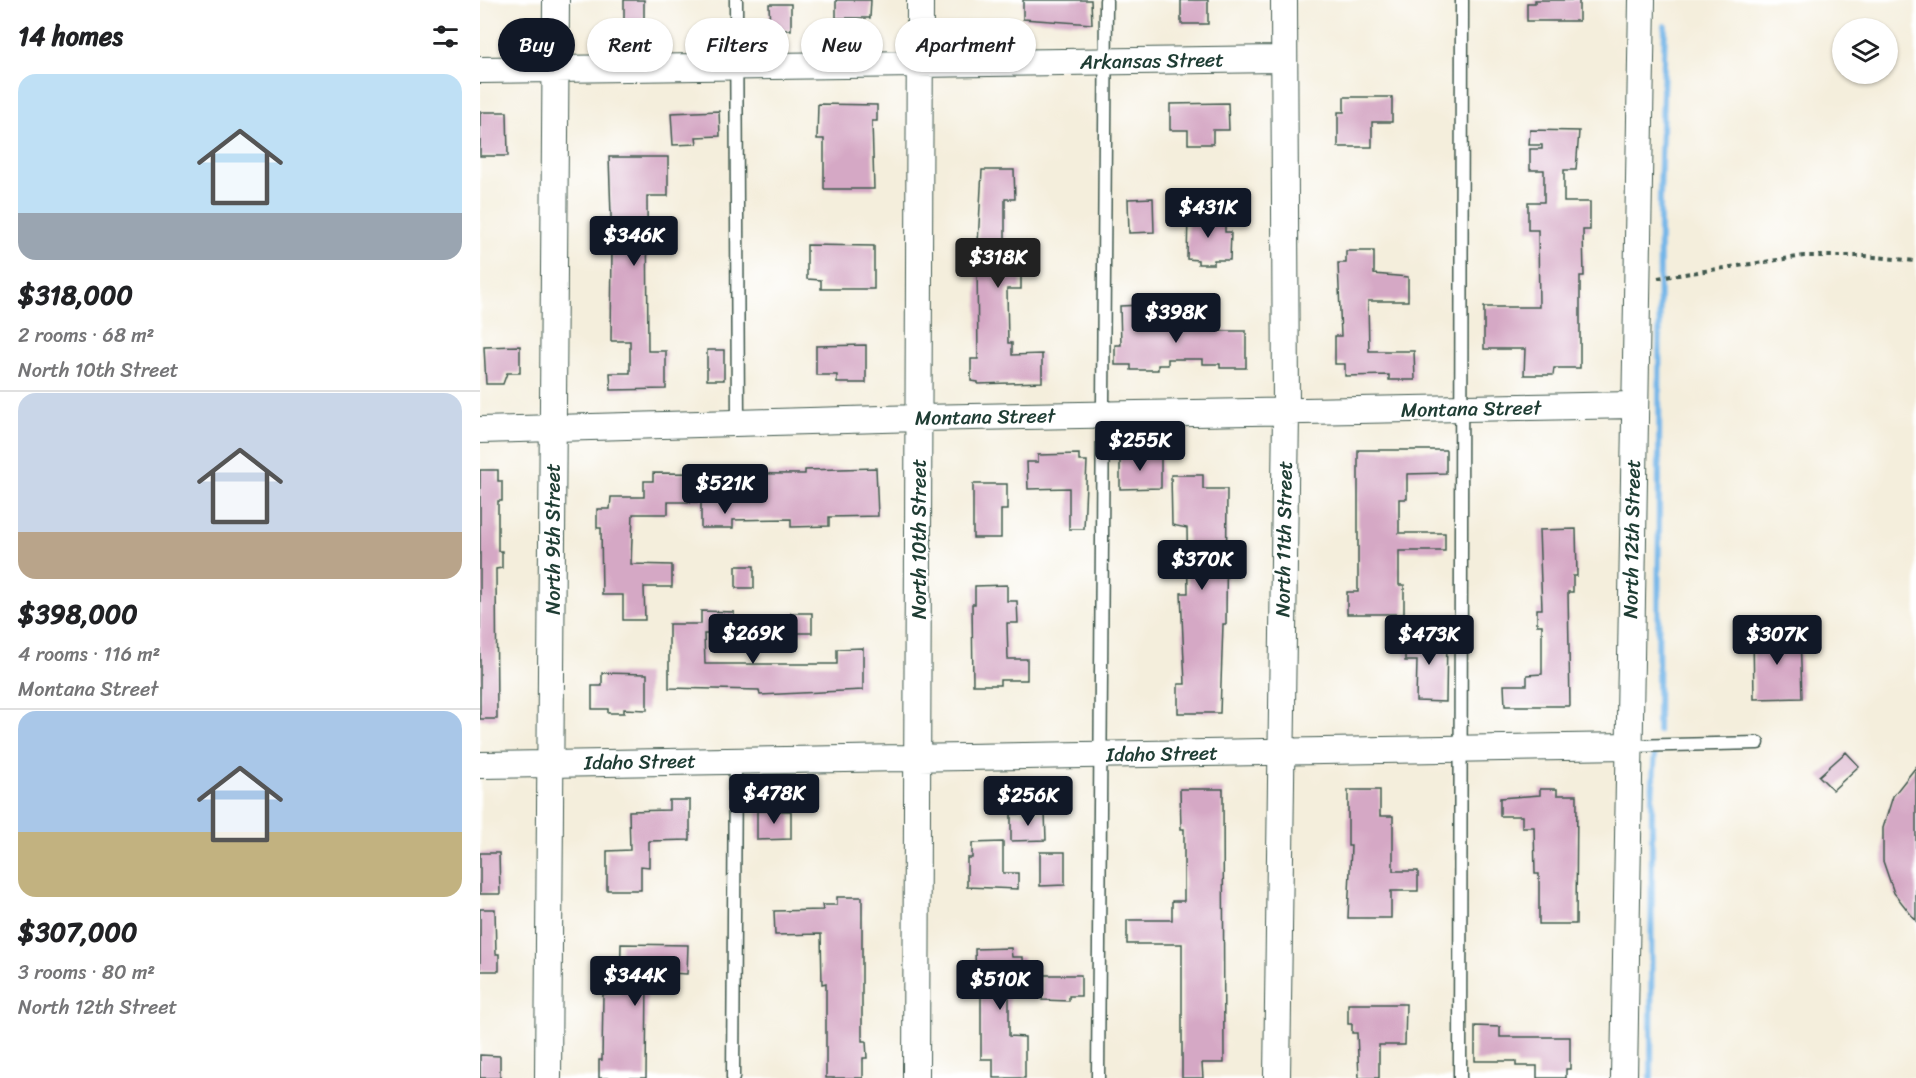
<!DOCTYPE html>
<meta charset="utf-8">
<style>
body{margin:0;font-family:Sriracha,sans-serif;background:#f6f6f6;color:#202124;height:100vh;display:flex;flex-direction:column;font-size:22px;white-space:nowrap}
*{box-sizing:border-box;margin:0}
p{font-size:20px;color:#757577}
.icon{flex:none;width:33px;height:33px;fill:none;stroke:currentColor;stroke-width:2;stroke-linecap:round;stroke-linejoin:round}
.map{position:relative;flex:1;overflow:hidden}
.drawer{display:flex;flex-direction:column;background:#fff;width:480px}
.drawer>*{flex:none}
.banner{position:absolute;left:18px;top:18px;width:570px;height:54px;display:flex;gap:12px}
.controls{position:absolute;left:1352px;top:18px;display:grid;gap:12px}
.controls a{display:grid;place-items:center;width:66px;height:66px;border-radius:50%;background:#fff;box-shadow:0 2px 4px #0004;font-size:30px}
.price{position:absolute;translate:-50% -51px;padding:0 14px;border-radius:6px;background:#111827;color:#fff;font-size:20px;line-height:39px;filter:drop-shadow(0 2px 3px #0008)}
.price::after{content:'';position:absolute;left:50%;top:36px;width:18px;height:14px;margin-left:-9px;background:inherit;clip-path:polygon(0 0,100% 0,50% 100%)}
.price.selected{background:#222;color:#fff}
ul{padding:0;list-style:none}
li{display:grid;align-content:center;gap:12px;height:318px;padding:0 18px}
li+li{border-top:2px solid #e0e0e0}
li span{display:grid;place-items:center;height:186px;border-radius:18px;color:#555}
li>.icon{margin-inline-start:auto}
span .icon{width:108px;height:108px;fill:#fffc;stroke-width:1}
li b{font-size:26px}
h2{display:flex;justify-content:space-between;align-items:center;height:72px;padding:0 18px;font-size:26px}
.chip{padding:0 21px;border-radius:27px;background:#fff;box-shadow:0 2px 4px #0004;font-size:21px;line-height:54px}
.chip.selected{background:#111827;color:#fff}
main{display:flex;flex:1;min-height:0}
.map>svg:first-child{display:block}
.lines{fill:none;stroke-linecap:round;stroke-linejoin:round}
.stream{stroke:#72b5e8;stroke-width:6}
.building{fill:#d5a8c5}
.service-casing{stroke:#3f584d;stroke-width:15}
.minor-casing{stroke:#3f584d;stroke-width:28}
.path{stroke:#3f584d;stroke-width:4;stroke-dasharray:4.5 4.5;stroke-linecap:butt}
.service{stroke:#fff;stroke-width:12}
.minor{stroke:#fff;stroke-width:26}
.labels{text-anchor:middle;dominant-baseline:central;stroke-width:4.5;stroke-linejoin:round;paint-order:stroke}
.street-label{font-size:20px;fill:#1f3d34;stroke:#fff}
</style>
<main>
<section class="drawer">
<h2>14 homes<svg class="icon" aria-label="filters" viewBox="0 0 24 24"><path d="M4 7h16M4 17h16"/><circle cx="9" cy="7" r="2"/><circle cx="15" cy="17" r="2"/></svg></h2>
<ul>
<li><span style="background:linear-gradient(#bfe0f5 75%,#9aa5b1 0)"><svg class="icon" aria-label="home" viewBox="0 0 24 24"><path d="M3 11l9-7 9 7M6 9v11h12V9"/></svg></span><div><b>$318,000</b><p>2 rooms · 68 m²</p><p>North 10th Street</p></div></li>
<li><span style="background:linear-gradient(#c9d6e8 75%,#b9a48a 0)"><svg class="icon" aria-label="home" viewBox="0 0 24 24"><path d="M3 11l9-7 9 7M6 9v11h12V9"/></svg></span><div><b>$398,000</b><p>4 rooms · 116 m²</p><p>Montana Street</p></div></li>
<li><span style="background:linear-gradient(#a9c7e8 65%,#c2b280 0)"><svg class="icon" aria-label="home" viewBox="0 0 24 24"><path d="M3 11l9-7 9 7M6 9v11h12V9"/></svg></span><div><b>$307,000</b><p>3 rooms · 80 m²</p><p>North 12th Street</p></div></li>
</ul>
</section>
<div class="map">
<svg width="1436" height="1078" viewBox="0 0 1436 1078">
<rect width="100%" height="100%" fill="#fff"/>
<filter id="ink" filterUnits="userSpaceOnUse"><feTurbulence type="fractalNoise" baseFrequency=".0167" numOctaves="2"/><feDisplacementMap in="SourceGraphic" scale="12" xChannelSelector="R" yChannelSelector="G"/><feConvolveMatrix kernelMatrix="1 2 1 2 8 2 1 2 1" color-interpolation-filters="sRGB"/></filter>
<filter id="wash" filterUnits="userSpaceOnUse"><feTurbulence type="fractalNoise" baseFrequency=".008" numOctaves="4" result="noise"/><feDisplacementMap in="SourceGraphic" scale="24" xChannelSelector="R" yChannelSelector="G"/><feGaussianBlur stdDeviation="1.35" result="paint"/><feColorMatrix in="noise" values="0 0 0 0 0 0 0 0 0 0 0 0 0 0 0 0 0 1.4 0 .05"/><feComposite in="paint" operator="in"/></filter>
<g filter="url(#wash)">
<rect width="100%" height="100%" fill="#f4eedc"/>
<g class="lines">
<path class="stream" d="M 1178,731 L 1180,197 L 1185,26
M 1171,1078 L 1172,798 L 1175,751"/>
</g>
<g id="blocks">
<path class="building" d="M 144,0 L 164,0 L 164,33 L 144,32 Z
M 356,0 L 391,0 L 390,18 L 356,18 Z
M 543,0 L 611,0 L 612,24 L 543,19 Z
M 701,0 L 728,0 L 728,24 L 701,24 Z
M 1055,0 L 1099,0 L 1099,21 L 1047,21 L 1047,3 L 1055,3 Z
M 289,4 L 311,4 L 311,30 L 290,30 Z
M 864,97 L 912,97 L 912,122 L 892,122 L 892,147 L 858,147 L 858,112 L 864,112 Z
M 748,103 L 749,130 L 733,130 L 733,144 L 708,144 L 708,130 L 690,130 L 690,104 Z
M 338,104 L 397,105 L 397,121 L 392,121 L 394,189 L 344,189 L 344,139 L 337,139 Z
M 239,111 L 240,136 L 216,137 L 217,144 L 193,145 L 191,113 Z
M 0,112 L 27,112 L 28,156 L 0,156 Z
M 1050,130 L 1099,131 L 1096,170 L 1084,170 L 1084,202 L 1110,202 L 1110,230 L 1103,230 L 1104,276 L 1100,276 L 1100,368 L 1074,368 L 1073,375 L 1044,375 L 1045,349 L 1004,349 L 1004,307 L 1059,307 L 1058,230 L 1048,230 L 1048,202 L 1064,202 L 1064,170 L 1050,170 L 1050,149 L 1062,149 L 1062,145 L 1049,145 Z
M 129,157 L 188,157 L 188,196 L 167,196 L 168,351 L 186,351 L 186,389 L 131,390 L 130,373 L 150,373 L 150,341 L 131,341 L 132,245 Z
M 502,170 L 534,170 L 535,199 L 525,199 L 525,245 L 541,245 L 541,289 L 527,289 L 528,343 L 532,343 L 532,355 L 562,354 L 562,382 L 498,384 L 498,382 L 491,381 L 491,359 L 498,359 L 497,261 Z
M 673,198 L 674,232 L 649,233 L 648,199 Z
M 708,214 L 745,215 L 745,232 L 751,232 L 750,260 L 734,260 L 734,264 L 718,264 L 718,260 L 707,259 Z
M 327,245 L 394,246 L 394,289 L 341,289 L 341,280 L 327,279 Z
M 866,251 L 894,251 L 894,274 L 928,277 L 928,301 L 888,301 L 889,351 L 934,351 L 935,380 L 909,380 L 909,375 L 865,376 L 865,364 L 855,364 L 855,336 L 861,336 L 858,263 L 866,263 Z
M 663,305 L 664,326 L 739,325 L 739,331 L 766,331 L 766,368 L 740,368 L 740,364 L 723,364 L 723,359 L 688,359 L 688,365 L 678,365 L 678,370 L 651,370 L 651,365 L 635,365 L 635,345 L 641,345 L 640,306 Z
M 386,345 L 386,383 L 357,383 L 357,375 L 336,375 L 336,346 Z
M 40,346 L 40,373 L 27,373 L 23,384 L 6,384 L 4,347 Z
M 227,350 L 244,350 L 244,380 L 227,380 Z
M 878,450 L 966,450 L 966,473 L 927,474 L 927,499 L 919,499 L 919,533 L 965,533 L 965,551 L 919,551 L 919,585 L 924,585 L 924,614 L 867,614 L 867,592 L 878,592 Z
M 599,454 L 599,461 L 607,461 L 604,529 L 589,529 L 589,488 L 548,489 L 547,462 L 558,462 L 558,455 Z
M 640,455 L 681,455 L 681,488 L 640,489 Z
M 396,468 L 398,516 L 349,517 L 349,526 L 311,527 L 311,519 L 253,520 L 253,528 L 221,528 L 221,502 L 188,502 L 188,514 L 153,514 L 151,564 L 192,565 L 192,587 L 164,587 L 165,620 L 143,620 L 143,595 L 122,595 L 121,528 L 117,528 L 117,509 L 130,509 L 131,497 L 164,497 L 164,481 L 173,481 L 173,473 L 325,474 L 325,470 Z
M 0,470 L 18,470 L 18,481 L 22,481 L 22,501 L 18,501 L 18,551 L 22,551 L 22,568 L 16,569 L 17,719 L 0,719 Z
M 691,475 L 723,475 L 723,489 L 747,489 L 746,624 L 743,624 L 740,713 L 698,713 L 698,684 L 705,684 L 701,593 L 708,593 L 707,528 L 692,525 Z
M 493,484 L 527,484 L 527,510 L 521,510 L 521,538 L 493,538 Z
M 1096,529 L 1097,576 L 1093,576 L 1093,592 L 1088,592 L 1090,706 L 1025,706 L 1024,685 L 1047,685 L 1047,675 L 1062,674 L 1062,625 L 1057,625 L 1057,609 L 1062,609 L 1059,530 Z
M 256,566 L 274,566 L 274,588 L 256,588 Z
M 527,585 L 527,601 L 537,601 L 538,623 L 527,623 L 528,659 L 547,659 L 547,680 L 520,680 L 520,685 L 493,685 L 492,604 L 495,604 L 495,586 Z
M 221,611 L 254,612 L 254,634 L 224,634 L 225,664 L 357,664 L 357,649 L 383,648 L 383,690 L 280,695 L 279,690 L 189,688 L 189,624 L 221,624 Z
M 311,613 L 332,613 L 332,633 L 311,633 Z
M 1320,632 L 1322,698 L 1274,699 L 1273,634 Z
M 925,635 L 967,636 L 966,702 L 936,701 L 937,661 L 925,661 Z
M 122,673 L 167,674 L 167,710 L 144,709 L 144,713 L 128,713 L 128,709 L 112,709 L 112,686 L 122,686 Z
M 1366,752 L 1379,766 L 1353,790 L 1339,776 Z
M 1436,767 L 1436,921 L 1414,893 L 1403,861 L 1403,828 L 1413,796 Z
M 700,789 L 743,789 L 744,1063 L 722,1063 L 723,1078 L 702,1078 L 702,944 L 647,944 L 647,920 L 692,920 L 692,901 L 704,901 L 704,829 L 701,829 Z
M 1060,789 L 1077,789 L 1077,795 L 1097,795 L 1096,924 L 1059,924 L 1059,874 L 1055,874 L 1054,827 L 1042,827 L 1042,816 L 1020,816 L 1020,798 L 1060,795 Z
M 868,790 L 900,790 L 900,816 L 913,816 L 913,871 L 938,871 L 938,891 L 911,891 L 911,918 L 868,918 L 871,846 L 868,846 Z
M 189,800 L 210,800 L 210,840 L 169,841 L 169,867 L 161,866 L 161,890 L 127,890 L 127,851 L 150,850 L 149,811 L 189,810 Z
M 277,811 L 311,811 L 311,839 L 277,840 Z
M 565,813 L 566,840 L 531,841 L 531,814 Z
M 523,842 L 523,873 L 538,873 L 538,889 L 487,887 L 487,858 L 492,858 L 492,843 Z
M 560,852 L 585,852 L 585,885 L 560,886 Z
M 0,853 L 19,853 L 20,894 L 0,894 Z
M 357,897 L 382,897 L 382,1041 L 386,1041 L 387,1058 L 383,1058 L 383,1078 L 346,1078 L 346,983 L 342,984 L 341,934 L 295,935 L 294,911 L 343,910 L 342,905 L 357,905 Z
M 0,909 L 15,909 L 16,954 L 19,954 L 19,971 L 0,971 Z
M 141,944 L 208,945 L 207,974 L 190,973 L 190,978 L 167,978 L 166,1078 L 119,1078 L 119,1060 L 122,1060 L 123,994 L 140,994 Z
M 531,948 L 532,957 L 543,957 L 544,986 L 529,986 L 529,1036 L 545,1037 L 545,1078 L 513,1078 L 513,1059 L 501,1059 L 501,987 L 496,987 L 495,949 Z
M 562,975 L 601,975 L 601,996 L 589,996 L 589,1001 L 562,1000 Z
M 868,1004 L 926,1004 L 925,1045 L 899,1045 L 899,1078 L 879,1078 L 877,1033 L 872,1033 L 872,1024 L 868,1024 Z
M 995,1026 L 1020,1027 L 1020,1037 L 1090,1037 L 1090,1069 L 1086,1069 L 1086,1078 L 1057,1078 L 1057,1066 L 1036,1066 L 1036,1061 L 995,1061 Z
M 0,1055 L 20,1056 L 20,1078 L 0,1078 Z"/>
</g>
</g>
<g filter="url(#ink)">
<use href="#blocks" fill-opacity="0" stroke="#3f584d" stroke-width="1.5"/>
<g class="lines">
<g class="service-casing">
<path id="service" d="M 256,0 L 258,423
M 1149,746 L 1278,743
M 253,1078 L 255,759
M 618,1078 L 626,0
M 980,1078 L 982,0"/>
</g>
<g class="minor-casing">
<path id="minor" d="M 0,70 L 804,59
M 0,430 L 439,418 L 1154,405
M 0,765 L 1149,746
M 68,1078 L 76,0
M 436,1078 L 440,0
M 797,1078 L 806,412 L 804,0
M 1144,1078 L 1162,0"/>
</g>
<path class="path" d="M 1178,278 L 1324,256 L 1385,256 L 1436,261"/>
<use href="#service" class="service"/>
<use href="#minor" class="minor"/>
</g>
</g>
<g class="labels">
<g class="street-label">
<text transform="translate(672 61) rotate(-1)">Arkansas Street</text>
<text transform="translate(991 409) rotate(-1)">Montana Street</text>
<text transform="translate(505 417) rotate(-1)">Montana Street</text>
<text transform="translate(73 539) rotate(-90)">North 9th Street</text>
<text transform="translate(439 539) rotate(-90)">North 10th Street</text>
<text transform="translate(804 539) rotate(-89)">North 11th Street</text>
<text transform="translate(1152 539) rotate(-89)">North 12th Street</text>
<text transform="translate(682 754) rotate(-1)">Idaho Street</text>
<text transform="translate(160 762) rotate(-1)">Idaho Street</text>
</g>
</g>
</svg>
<div class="controls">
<a><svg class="icon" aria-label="layers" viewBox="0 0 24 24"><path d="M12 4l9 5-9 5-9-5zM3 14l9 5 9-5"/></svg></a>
</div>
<b class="price" style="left:728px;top:239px">$431K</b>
<b class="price" style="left:154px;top:267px">$346K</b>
<b class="price selected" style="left:518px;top:289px">$318K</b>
<b class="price" style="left:696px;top:344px">$398K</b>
<b class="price" style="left:660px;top:472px">$255K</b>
<b class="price" style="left:245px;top:515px">$521K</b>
<b class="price" style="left:722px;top:591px">$370K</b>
<b class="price" style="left:273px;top:665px">$269K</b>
<b class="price" style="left:949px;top:666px">$473K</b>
<b class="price" style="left:1297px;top:666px">$307K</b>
<b class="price" style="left:294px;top:825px">$478K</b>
<b class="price" style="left:548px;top:827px">$256K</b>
<b class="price" style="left:155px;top:1007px">$344K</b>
<b class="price" style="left:520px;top:1011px">$510K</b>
<div class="banner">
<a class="chip selected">Buy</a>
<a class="chip">Rent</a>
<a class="chip">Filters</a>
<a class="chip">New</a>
<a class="chip">Apartment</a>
</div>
</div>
</main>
